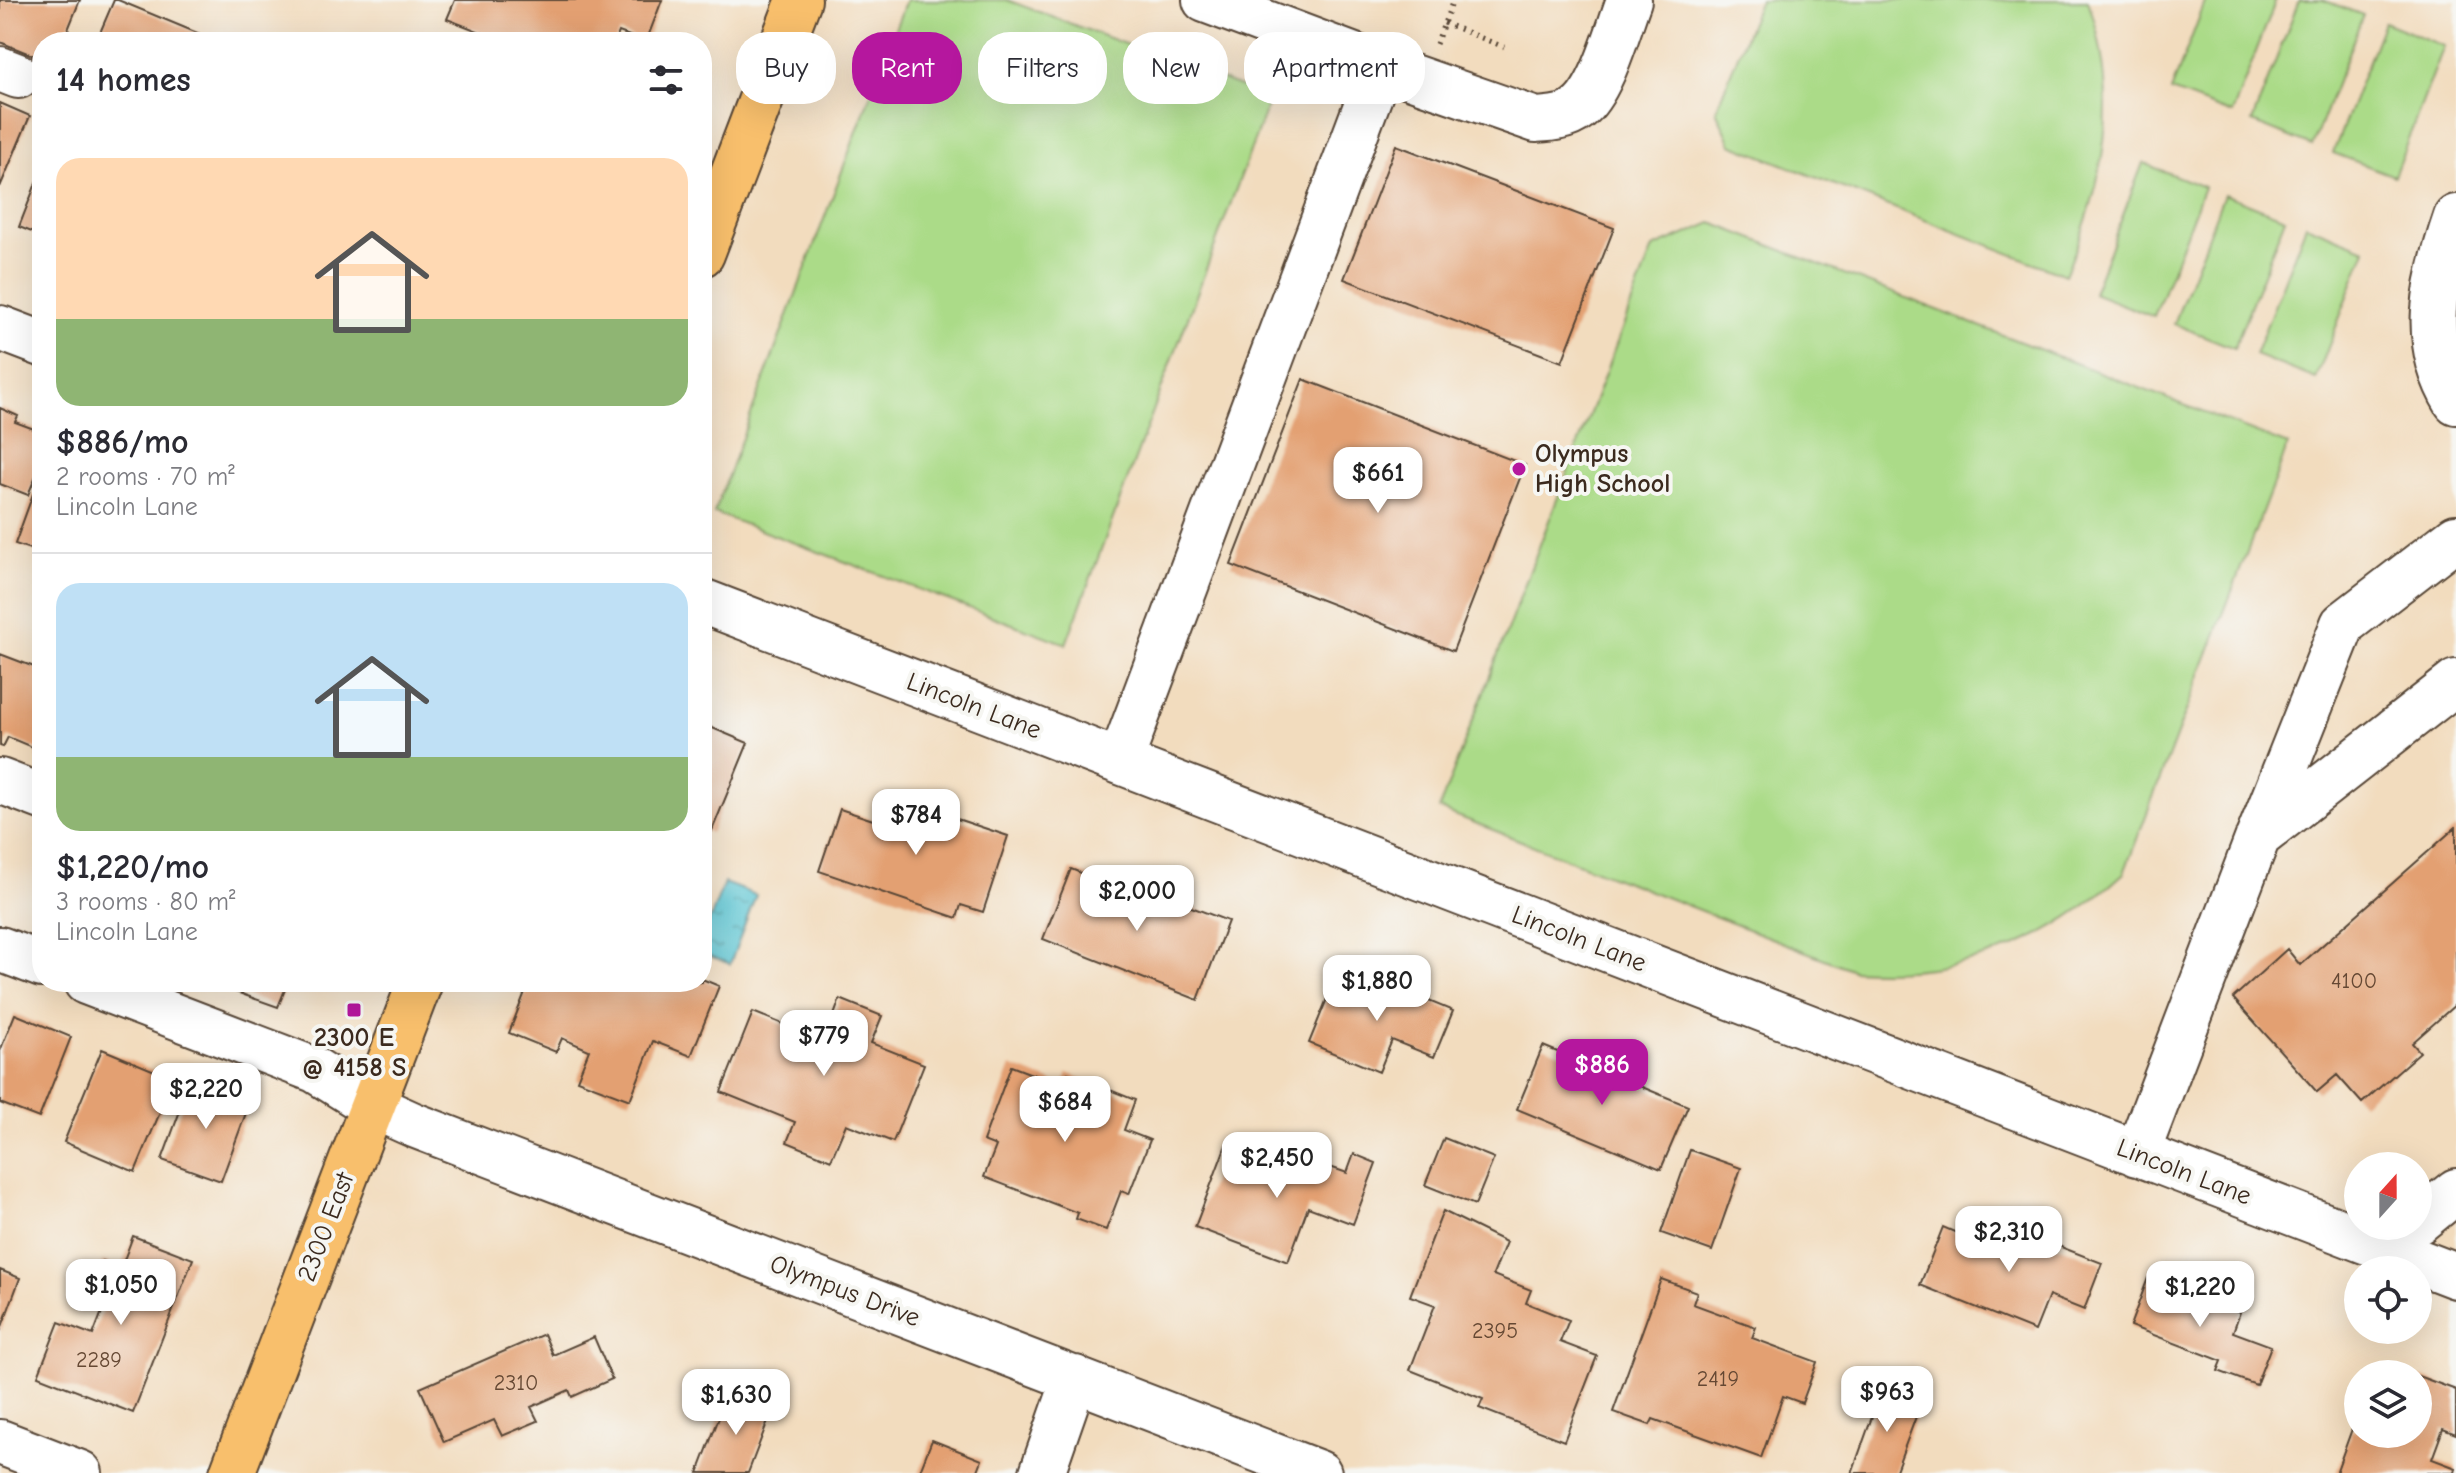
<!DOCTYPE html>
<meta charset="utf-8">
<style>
body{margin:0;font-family:"Comic Neue",sans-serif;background:#f7f7f7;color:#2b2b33;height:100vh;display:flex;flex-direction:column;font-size:30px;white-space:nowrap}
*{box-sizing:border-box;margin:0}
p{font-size:26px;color:#7c7c81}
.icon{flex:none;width:44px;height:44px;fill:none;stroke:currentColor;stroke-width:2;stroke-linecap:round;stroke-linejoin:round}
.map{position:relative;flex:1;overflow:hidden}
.drawer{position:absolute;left:32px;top:32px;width:680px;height:960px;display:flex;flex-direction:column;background:#fff;border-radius:32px;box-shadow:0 8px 32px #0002}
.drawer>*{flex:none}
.guide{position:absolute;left:736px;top:32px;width:760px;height:72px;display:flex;gap:16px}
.needle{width:52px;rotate:21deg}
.controls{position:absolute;left:2344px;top:1152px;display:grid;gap:16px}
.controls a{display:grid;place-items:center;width:88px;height:88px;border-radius:50%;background:#fff;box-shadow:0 8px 32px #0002;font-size:40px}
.price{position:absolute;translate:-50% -68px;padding:0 18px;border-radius:16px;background:#fff;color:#222;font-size:26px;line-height:52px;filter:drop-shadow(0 2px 4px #0008)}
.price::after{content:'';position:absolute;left:50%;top:48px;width:24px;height:18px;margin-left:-12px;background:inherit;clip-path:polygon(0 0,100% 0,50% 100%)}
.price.selected{background:#b5179e;color:#fff}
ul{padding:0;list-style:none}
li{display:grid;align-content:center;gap:16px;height:424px;padding:0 24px}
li+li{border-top:2px solid #e1e1e2}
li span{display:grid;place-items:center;height:248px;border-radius:24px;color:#555}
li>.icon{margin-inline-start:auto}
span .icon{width:144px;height:144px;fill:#fffc;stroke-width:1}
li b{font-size:34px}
h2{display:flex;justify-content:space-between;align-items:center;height:96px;padding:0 24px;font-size:34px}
.chip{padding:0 28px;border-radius:32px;background:#fff;box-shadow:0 8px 32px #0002;font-size:28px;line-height:72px}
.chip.selected{background:#b5179e;color:#fff}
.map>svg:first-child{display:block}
.garden{fill:#abdb88;stroke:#738253;stroke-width:2}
.water{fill:url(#water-ripples);stroke:#4b7879;stroke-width:2}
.building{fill:#e3a072}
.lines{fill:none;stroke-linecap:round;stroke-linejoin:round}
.minor-casing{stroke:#564536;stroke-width:48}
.major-casing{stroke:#564536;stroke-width:48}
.path{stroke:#564536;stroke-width:5;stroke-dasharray:2 6;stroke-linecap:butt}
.minor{stroke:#fff;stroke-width:44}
.major{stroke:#f8bf6c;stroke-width:44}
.poi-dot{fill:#b5179e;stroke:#f6f6f2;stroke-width:3}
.labels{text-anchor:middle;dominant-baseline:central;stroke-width:8;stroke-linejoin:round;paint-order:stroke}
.number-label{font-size:22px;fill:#654833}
.poi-label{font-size:26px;font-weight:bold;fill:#3b2a1e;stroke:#f6f6f2;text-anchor:start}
.street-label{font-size:26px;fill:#3b2a1e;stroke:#f6f6f2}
</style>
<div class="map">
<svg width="2456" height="1473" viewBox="0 0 2456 1473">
<defs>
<pattern id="water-ripples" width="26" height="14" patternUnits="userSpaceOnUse" patternTransform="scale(2)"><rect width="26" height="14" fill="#5bc6d4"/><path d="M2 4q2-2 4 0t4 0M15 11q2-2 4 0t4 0" fill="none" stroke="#4ca1ab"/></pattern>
</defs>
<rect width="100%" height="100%" fill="#f6f6f2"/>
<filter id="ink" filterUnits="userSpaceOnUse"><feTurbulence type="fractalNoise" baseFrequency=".0125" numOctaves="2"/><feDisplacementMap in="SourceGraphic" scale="16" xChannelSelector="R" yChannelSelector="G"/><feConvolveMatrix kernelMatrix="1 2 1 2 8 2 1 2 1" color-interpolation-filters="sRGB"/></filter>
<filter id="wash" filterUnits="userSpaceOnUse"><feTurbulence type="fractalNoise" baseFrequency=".006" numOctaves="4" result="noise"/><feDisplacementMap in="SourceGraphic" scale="32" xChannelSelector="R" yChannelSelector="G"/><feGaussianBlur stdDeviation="1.8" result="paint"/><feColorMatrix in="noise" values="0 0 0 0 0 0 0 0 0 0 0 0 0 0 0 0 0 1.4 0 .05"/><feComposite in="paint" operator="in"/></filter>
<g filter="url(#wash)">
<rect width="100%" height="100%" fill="#f2dcbe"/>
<path class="garden" d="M 906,0 L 1007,0 L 1270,98 L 1066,644 L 714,513 Z
M 1760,0 L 2088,0 C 2121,98 2106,182 2065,275 L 1731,144 L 1716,110 Z
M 2206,0 L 2276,0 L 2232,114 L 2171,91 Z
M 2299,0 L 2323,0 L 2363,15 L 2312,146 L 2252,122 Z
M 2384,22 L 2444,46 L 2394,176 L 2333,153 Z
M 2143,163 L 2204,187 L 2154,317 L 2093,293 Z
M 2224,194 L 2285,218 L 2234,348 L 2174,324 Z
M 1712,223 L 2288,445 L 2124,873 C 2044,947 1962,977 1853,970 L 1439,809 L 1653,248 Z
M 2306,225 L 2366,249 L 2316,379 L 2255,355 Z"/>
<path class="water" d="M 724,883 L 756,895 L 730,964 L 702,953 L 702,940 Z"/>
<g id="blocks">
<path class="building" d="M 0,0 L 80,0 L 63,42 L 42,42 L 42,59 L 0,42 Z
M 114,0 L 118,0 L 219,42 L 96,42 Z
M 455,0 L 662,0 L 646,42 L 619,32 L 615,42 L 506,42 L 447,19 Z
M 0,103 L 30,116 L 0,187 Z
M 1396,145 L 1614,228 L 1562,362 L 1344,279 Z
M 42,168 L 42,236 L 19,227 Z
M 1303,379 L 1525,465 L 1453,651 L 1231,565 Z
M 0,408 L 18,416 L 15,422 L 42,432 L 42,461 L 28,495 L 0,484 Z
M 33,494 L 42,497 L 42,553 L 15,544 Z
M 0,654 L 42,670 L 42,760 L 36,758 L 39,750 L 8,737 L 3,747 L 0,746 Z
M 710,727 L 748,743 L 711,833 L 702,829 L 702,746 Z
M 888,796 L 1008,836 L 983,912 L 961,905 L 957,918 L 819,871 L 840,809 L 879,822 Z
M 2456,827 L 2456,1004 L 2412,1043 L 2420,1052 L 2362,1103 L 2337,1075 L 2317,1092 L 2233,998 L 2287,949 L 2300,965 Z
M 1071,869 L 1144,898 L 1147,890 L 1228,921 L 1198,1000 L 1043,939 Z
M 1337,974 L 1380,992 L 1383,982 L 1453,1011 L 1434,1057 L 1392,1040 L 1379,1072 L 1309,1043 Z
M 702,979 L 719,986 L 691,1056 L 653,1041 L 630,1100 L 577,1080 L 589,1050 L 562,1038 L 556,1052 L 509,1033 L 529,982 L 665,985 L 702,982 Z
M 208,982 L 288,982 L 278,1007 Z
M 840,999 L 882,1016 L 871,1043 L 924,1064 L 893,1142 L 846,1124 L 831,1160 L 787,1142 L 795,1122 L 721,1092 L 753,1012 L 807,1034 L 811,1022 L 829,1029 Z
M 15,1014 L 71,1037 L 39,1118 L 0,1103 L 0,1051 Z
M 1543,1046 L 1688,1106 L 1661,1169 L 1517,1109 Z
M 102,1049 L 174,1079 L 135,1172 L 64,1142 Z
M 1011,1066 L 1063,1086 L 1068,1073 L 1135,1100 L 1124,1130 L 1150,1140 L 1129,1194 L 1121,1191 L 1106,1230 L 1076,1219 L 1078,1213 L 984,1177 L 996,1146 L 983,1141 Z
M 191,1081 L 250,1102 L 221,1181 L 162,1160 Z
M 1444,1138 L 1494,1158 L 1475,1205 L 1425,1185 Z
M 1226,1145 L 1324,1181 L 1330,1167 L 1347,1173 L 1354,1154 L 1376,1163 L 1353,1224 L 1308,1207 L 1288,1262 L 1195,1227 Z
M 1690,1150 L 1741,1168 L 1712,1251 L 1661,1233 Z
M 1443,1211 L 1506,1242 L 1493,1275 L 1531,1290 L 1526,1303 L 1569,1320 L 1560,1342 L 1597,1356 L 1564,1441 L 1479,1408 L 1483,1399 L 1410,1370 L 1435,1305 L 1410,1296 Z
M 1963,1224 L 2003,1240 L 1999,1250 L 2011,1254 L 2020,1231 L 2102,1263 L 2084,1310 L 2049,1296 L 2035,1331 L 1920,1285 L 1943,1227 L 1959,1234 Z
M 133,1236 L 193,1259 L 133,1413 L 38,1376 L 59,1322 L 93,1335 L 105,1304 L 89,1298 L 103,1261 L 121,1268 Z
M 0,1270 L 20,1278 L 0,1332 Z
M 2148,1278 L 2240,1312 L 2233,1332 L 2271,1346 L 2256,1385 L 2218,1371 L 2222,1361 L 2130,1326 Z
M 1661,1279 L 1697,1292 L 1693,1304 L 1756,1327 L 1752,1338 L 1817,1362 L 1802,1403 L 1783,1396 L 1761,1458 L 1653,1419 L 1650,1425 L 1613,1412 Z
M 544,1334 L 553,1355 L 594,1337 L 612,1379 L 572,1397 L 569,1390 L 531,1407 L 538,1421 L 502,1436 L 494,1420 L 444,1442 L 420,1388 Z
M 2418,1376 L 2456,1390 L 2456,1434 L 2443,1429 L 2432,1459 L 2456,1468 L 2455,1473 L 2336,1473 L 2352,1429 L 2382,1440 L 2384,1434 L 2418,1434 Z
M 1882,1389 L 1921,1403 L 1895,1473 L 1852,1473 Z
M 728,1394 L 772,1410 L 748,1473 L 698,1473 Z
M 932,1440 L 982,1460 L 977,1473 L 919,1473 Z"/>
</g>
</g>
<g filter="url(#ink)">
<use href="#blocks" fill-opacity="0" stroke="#564536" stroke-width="2"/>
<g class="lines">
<g class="minor-casing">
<path id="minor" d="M 1205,0 L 1381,66
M 0,69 L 18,76
M 2456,217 C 2434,281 2419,342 2456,402
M 0,328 L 42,344
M 702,601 L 2456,1276
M 1120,762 L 1381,66 L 1536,120 C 1550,119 1567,118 1578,109 C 1602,91 1618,29 1629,0
M 0,781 L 42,797
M 2259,835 L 2343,624 L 2456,537
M 0,949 L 42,965
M 86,982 L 315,1070 L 372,1106 L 414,1125 L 1319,1473
M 2137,1154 L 2258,837 L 2456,682
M 2418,1222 L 2456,1191
M 0,1442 L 80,1473
M 1042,1473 L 1075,1378"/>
</g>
<g class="major-casing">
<path id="major" d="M 702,254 L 799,0
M 232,1473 L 420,982"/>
</g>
<path class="path" d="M 1444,23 L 1504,47
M 1436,44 L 1453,0"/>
<use href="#minor" class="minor"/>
<use href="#major" class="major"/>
</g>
</g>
<g class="poi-dot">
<circle cx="1519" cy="469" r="8"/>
<rect x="346" y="1002" width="16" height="16" rx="4"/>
</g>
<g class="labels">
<g class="number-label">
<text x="2354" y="981">4100</text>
<text x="1495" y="1331">2395</text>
<text x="99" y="1360">2289</text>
<text x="1718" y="1379">2419</text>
<text x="516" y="1383">2310</text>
</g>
<g class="poi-label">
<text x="1535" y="454">Olympus<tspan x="1535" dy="30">High School</tspan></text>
<text x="354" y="1038" text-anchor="middle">2300 E<tspan x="354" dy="30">@ 4158 S</tspan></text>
</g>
<g class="street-label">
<text transform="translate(974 706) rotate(21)">Lincoln Lane</text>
<text transform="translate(1579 939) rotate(21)">Lincoln Lane</text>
<text transform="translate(2184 1172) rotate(21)">Lincoln Lane</text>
<text transform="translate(326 1227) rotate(-69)">2300 East</text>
<text transform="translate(845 1291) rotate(21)">Olympus Drive</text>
</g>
</g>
</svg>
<div class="controls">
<a><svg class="needle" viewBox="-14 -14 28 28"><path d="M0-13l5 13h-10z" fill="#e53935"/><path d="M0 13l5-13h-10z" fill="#7c7c81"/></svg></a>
<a><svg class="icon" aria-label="locate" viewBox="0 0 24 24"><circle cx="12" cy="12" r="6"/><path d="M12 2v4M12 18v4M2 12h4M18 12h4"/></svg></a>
<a><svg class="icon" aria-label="layers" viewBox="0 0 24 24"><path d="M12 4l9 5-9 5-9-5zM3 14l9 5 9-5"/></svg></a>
</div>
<b class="price" style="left:1378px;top:515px">$661</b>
<b class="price" style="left:916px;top:857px">$784</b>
<b class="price" style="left:1137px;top:933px">$2,000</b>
<b class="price" style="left:1377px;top:1023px">$1,880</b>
<b class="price" style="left:824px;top:1078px">$779</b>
<b class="price selected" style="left:1602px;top:1107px">$886</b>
<b class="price" style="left:206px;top:1131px">$2,220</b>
<b class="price" style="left:1065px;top:1144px">$684</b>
<b class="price" style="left:1277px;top:1200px">$2,450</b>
<b class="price" style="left:2009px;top:1274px">$2,310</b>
<b class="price" style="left:121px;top:1327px">$1,050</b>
<b class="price" style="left:2200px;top:1329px">$1,220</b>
<b class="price" style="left:1887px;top:1434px">$963</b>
<b class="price" style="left:736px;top:1437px">$1,630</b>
<div class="guide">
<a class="chip">Buy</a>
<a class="chip selected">Rent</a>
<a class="chip">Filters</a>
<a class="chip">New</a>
<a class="chip">Apartment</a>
</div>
<section class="drawer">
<h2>14 homes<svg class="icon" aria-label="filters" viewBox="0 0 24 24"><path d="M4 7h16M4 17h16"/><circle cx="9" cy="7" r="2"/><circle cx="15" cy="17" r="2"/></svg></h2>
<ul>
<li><span style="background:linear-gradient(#ffd9b3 65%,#8fb573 0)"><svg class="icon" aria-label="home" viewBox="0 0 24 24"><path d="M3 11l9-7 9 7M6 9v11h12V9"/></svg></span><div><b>$886/mo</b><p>2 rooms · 70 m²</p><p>Lincoln Lane</p></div></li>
<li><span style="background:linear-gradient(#bfe0f5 70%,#8fb573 0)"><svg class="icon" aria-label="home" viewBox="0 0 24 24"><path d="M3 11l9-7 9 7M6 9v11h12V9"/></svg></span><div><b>$1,220/mo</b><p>3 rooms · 80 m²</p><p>Lincoln Lane</p></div></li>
</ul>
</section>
</div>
